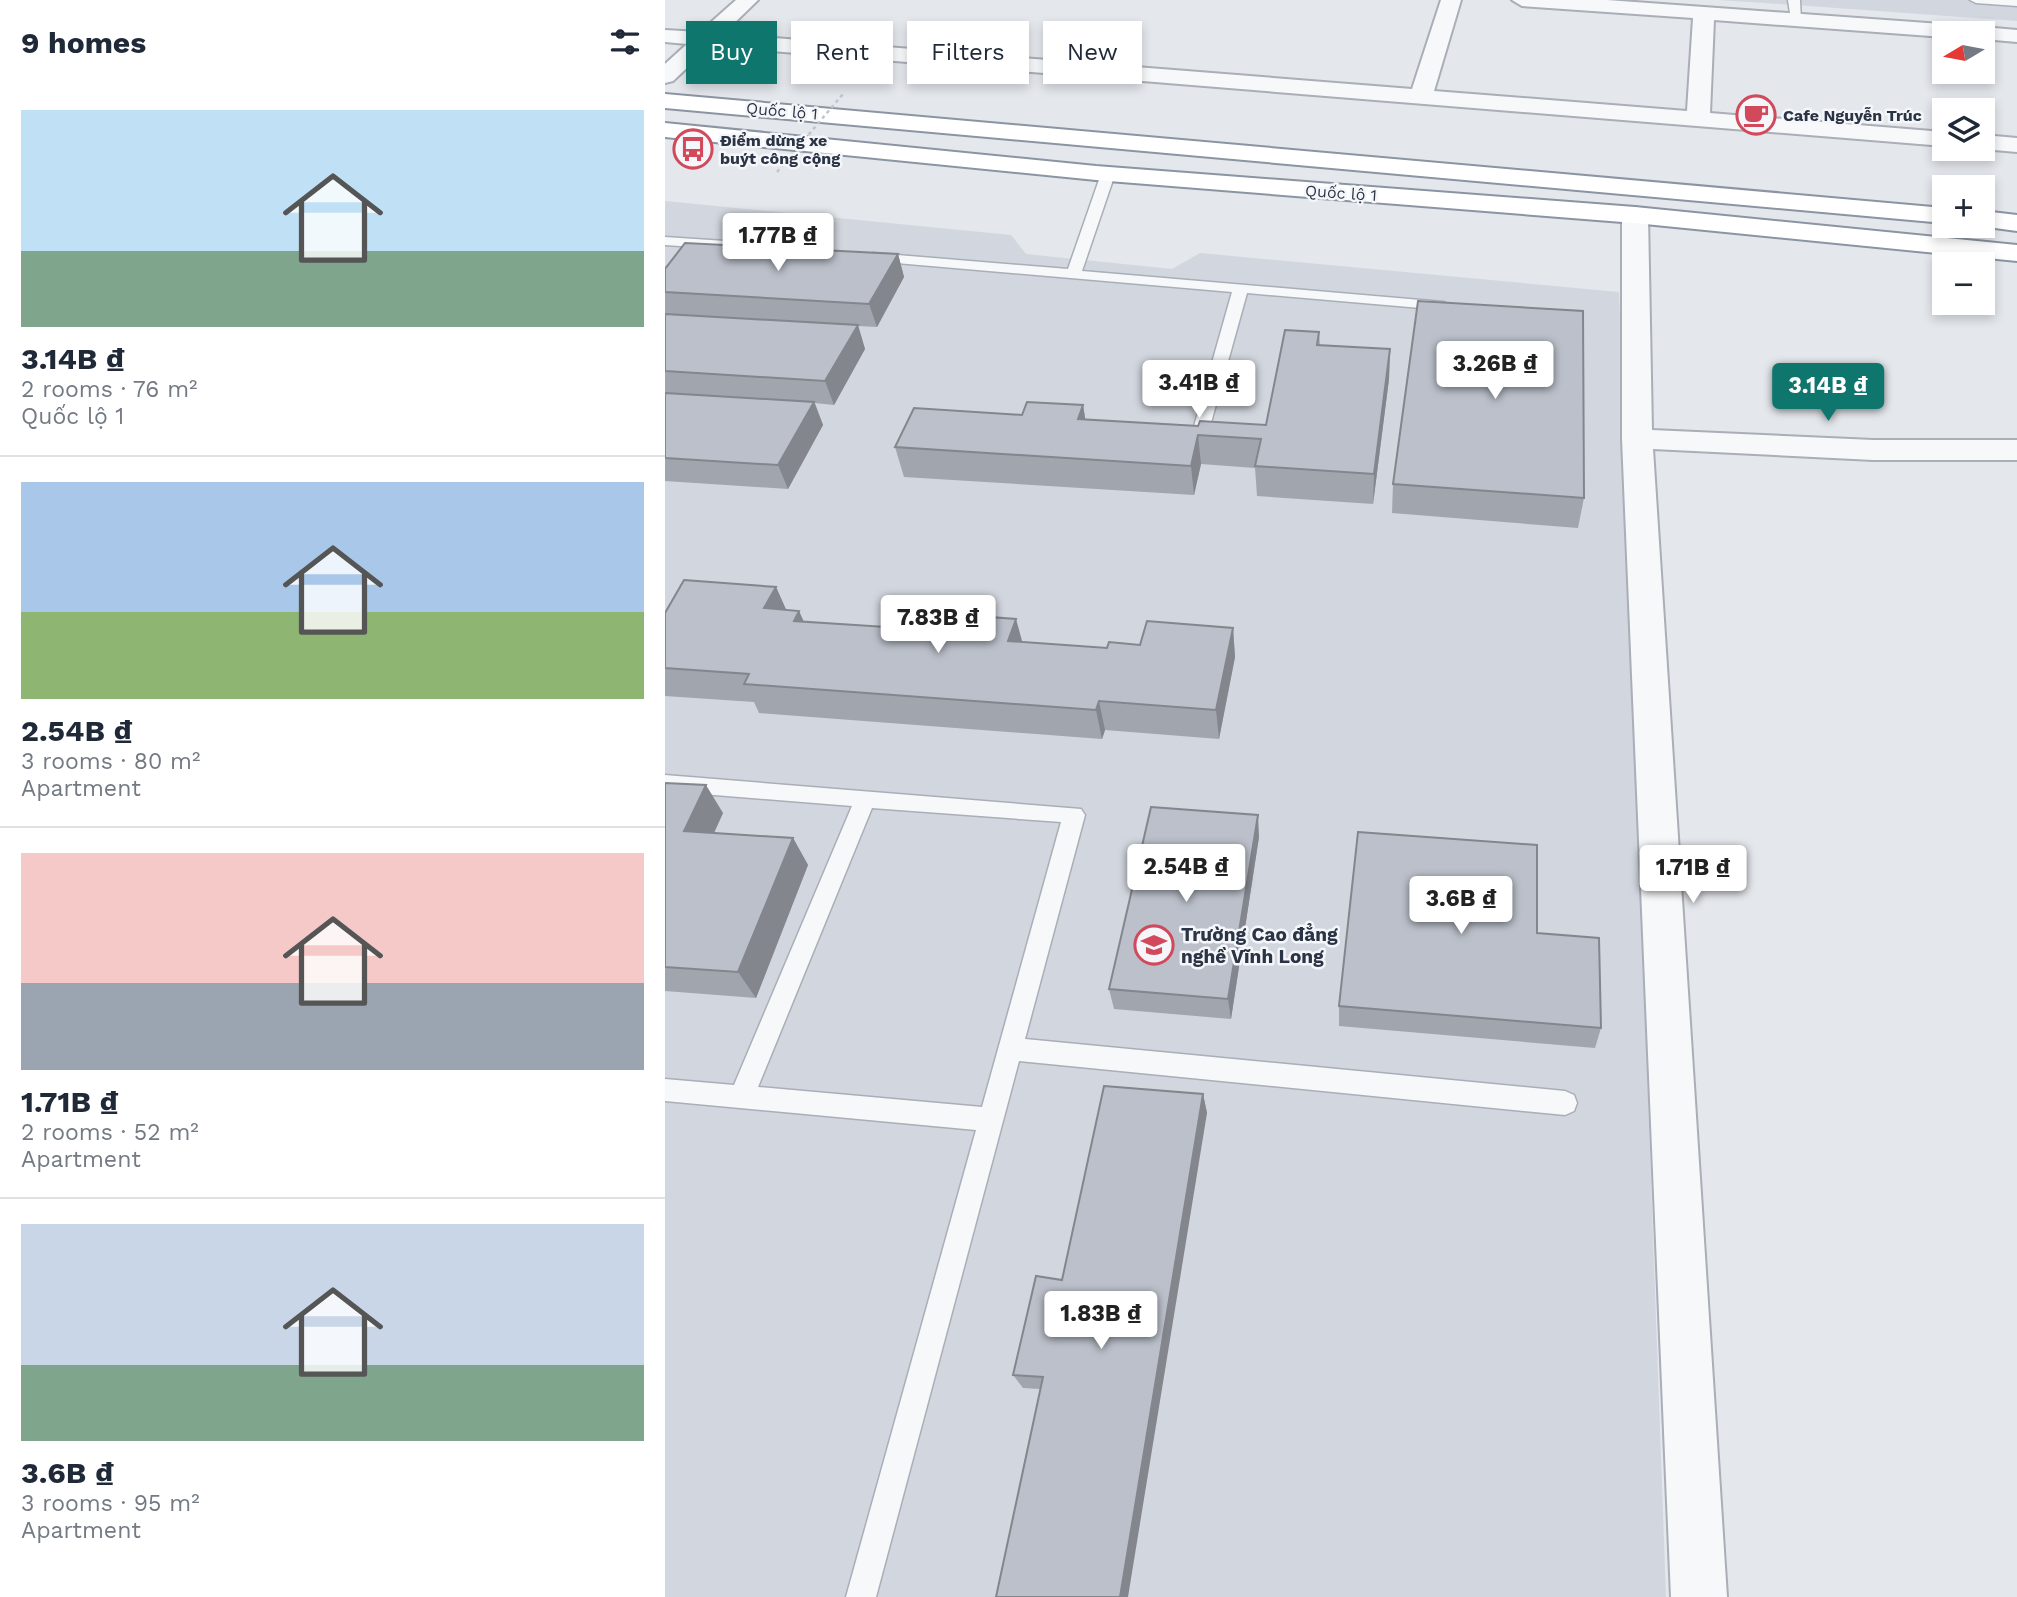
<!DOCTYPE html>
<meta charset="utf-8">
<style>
body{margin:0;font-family:"Work Sans",sans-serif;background:#f6f6f7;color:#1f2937;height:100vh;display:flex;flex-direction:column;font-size:26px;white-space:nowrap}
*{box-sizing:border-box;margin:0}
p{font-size:23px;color:#747a83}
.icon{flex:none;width:38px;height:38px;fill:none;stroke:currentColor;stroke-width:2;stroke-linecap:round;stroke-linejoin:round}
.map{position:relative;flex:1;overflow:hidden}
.details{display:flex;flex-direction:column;background:#fff;width:665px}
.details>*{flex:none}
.guide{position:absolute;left:21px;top:21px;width:665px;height:63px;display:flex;gap:14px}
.needle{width:46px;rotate:260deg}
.fabs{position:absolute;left:1267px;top:21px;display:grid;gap:14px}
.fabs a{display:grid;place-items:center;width:63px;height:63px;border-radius:0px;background:#fff;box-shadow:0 4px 10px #0003;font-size:35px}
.price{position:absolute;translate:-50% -60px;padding:0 16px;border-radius:7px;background:#fff;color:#222;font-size:23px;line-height:46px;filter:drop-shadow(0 2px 4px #0008)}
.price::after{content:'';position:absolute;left:50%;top:42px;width:21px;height:16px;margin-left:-10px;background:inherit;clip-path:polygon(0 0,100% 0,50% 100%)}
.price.selected{background:#0f766e;color:#fff}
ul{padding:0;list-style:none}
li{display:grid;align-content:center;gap:14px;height:371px;padding:0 21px}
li+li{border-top:2px solid #e0e1e3}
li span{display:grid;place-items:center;height:217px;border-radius:0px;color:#555}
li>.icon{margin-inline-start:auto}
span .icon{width:126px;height:126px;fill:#fffc;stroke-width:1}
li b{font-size:30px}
h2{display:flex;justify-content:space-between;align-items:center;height:84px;padding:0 21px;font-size:30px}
.chip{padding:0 24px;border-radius:0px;background:#fff;box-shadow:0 4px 10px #0003;font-size:24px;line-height:63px}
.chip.selected{background:#0f766e;color:#fff}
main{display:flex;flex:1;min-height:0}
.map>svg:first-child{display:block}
.built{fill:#d2d6de}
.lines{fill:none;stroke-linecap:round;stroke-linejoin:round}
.service-casing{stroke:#a9aeb7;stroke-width:3}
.minor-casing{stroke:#a9aeb7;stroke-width:4}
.trunk-casing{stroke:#8b94a3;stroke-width:4}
.service{fill:#f7f8fa;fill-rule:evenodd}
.minor{fill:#f7f8fa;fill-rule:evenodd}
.trunk{fill:#fff;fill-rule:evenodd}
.path-bridge{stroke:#c2c5cb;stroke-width:2.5;stroke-dasharray:3.5 3.5;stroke-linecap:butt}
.wall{fill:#a1a5ae}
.shaded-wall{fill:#83868d}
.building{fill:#bbc0ca;stroke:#83868d;stroke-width:2}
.labels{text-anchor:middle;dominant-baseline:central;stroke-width:5;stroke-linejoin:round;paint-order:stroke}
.far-street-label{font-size:16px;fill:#2b3445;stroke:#f4f6f9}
.far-poi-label{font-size:16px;font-weight:bold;fill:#2b3445;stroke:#f4f6f9;text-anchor:start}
.poi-label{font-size:19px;font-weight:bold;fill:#2b3445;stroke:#f4f6f9;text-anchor:start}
</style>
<main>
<section class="details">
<h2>9 homes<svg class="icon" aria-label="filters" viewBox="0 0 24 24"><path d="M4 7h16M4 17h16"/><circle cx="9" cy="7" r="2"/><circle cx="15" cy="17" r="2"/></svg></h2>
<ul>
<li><span style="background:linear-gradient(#bfe0f5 65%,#7fa58c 0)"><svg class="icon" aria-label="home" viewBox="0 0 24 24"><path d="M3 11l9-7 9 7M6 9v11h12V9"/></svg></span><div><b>3.14B ₫</b><p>2 rooms · 76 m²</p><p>Quốc lộ 1</p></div></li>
<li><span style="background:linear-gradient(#a9c7e8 60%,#8fb573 0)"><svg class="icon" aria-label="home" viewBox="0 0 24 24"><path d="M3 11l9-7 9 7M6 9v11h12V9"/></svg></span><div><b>2.54B ₫</b><p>3 rooms · 80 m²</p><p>Apartment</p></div></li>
<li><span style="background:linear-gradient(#f6c9c9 60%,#9aa5b1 0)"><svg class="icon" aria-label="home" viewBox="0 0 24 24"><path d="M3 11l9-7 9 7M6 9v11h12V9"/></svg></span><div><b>1.71B ₫</b><p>2 rooms · 52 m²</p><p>Apartment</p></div></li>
<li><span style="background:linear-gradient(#c9d6e8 65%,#7fa58c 0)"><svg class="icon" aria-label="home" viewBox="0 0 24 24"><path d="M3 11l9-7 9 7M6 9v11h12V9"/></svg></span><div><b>3.6B ₫</b><p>3 rooms · 95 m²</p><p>Apartment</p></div></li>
</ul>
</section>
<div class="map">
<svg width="1352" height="1597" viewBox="0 0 1352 1597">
<rect width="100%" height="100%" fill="#e4e7ec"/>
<path class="built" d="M 1053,0 L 1352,0 L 1352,21 L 1130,5 Z
M 0,201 L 346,235 L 361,254 L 507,269 L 535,253 L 954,292 L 1001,1597 L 0,1597 Z"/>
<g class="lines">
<g class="service-casing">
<path id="service" d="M 1123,0 L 1135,0 L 1136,22 L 1126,20 Z
M 1305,0 L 1352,0 L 1352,6 L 1311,3 Z
M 443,170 L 450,174 L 417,271 L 779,302 L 786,306 L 779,310 L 582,293 L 542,437 L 534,442 L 526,437 L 567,292 L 208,261 L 201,257 L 208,253 L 403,269 L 436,174 Z
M 0,237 L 75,242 L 82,246 L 75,250 L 0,245 Z
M 0,775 L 416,809 L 420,815 L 360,1039 L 900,1091 L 909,1095 L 912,1103 L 909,1111 L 900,1115 L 354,1061 L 211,1597 L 181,1597 L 311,1130 L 0,1101 L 0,1079 L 69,1085 L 187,806 L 0,791 ZM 207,808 L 396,822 L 317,1107 L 93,1087 Z"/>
</g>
<g class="minor-casing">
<path id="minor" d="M 71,0 L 93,0 L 58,34 L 747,89 L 776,0 L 796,0 L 769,91 L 1022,111 L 1028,18 L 857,6 L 847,0 L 942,0 L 1318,27 L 1352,30 L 1352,42 L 1318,39 L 1318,33 L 1279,33 L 1279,37 L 1049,20 L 1045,113 L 1279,132 L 1279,146 L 45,46 L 8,81 L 0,83 L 0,64 L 22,44 L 0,42 L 0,30 L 35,32 Z
M 1318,135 L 1352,138 L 1352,152 L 1317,149 Z
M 970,207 L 979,210 L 983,215 L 987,430 L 1208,440 L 1352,440 L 1352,460 L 1208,460 L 988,449 L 1062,1597 L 1006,1597 L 957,439 L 957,215 L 961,210 Z"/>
</g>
<g class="trunk-casing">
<path id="trunk" d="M 0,94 L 1279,208 L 1279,223 L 0,108 Z
M 0,123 L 431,166 L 970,207 L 1352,245 L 1352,261 L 970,223 L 431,180 L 0,137 Z
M 1318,211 L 1352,215 L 1352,231 L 1315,226 L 1318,226 Z"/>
</g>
<use href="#service" class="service"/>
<use href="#minor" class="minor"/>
<use href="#trunk" class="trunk"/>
<path class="path-bridge" d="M 112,172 L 178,94"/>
</g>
<path class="wall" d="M 233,254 L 239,277 L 212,327 L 193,326 L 200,349 L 169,405 L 150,403 L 158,425 L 123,489 L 0,481 L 0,269 Z
M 654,332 L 655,345 L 725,349 L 724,379 L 708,504 L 592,496 L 590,468 L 536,464 L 529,495 L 239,477 L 230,447 L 357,415 L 418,405 L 420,419 L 533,426 L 601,425 Z
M 728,484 L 919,498 L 913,528 L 727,513 Z
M 111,587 L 121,610 L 134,611 L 138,621 L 357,642 L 442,648 L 475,645 L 568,628 L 570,657 L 554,739 L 440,730 L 437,739 L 94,713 L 89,702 L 0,696 L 0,613 Z
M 0,783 L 58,813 L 49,833 L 128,838 L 143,865 L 91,998 L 0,991 Z
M 594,837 L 566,1019 L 449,1009 L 444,989 Z
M 872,933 L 936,1028 L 930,1048 L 674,1026 L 674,1006 Z
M 538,1094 L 542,1113 L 375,1389 L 358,1388 L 348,1375 L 397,1280 Z"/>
<path class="shaded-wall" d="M 233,254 L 239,277 L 212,327 L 204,304 Z
M 193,325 L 200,349 L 169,405 L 160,381 Z
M 725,349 L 724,379 L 708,504 L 709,474 Z
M 149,402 L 158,425 L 123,489 L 113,465 Z
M 418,405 L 423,435 L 413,419 Z
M 533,435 L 536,464 L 529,495 L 526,466 Z
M 111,587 L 124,616 L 99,608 Z
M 134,611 L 147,640 L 129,621 Z
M 351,619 L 359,648 L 343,641 Z
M 568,628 L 570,657 L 554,739 L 551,710 Z
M 434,701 L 440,730 L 437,739 L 431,710 Z
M 41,785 L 58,813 L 37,859 L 19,831 Z
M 593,815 L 594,837 L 566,1019 L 563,999 Z
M 128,838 L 143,865 L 91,998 L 73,972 Z
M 538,1094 L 542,1113 L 463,1597 L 455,1597 Z"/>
<path class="building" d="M 20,243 L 233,254 L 204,304 L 0,292 L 0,269 Z
M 753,301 L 918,311 L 919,498 L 728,484 Z
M 0,314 L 193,325 L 160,381 L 0,371 Z
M 620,330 L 654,332 L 652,345 L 725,349 L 709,474 L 590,466 L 596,439 L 533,435 L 526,466 L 230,447 L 249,408 L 357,415 L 362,402 L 418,405 L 413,419 L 533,426 L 535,421 L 601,425 Z
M 0,393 L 149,402 L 113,465 L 0,458 Z
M 19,580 L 111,587 L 99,608 L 134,611 L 129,621 L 221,627 L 229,610 L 351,619 L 343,641 L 442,648 L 444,642 L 475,645 L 482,621 L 568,628 L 551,710 L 434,701 L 431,710 L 79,684 L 84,674 L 0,668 L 0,613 Z
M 0,783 L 41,785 L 19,831 L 128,838 L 73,972 L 0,967 Z
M 486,807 L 593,815 L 563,999 L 444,989 Z
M 693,832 L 872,845 L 872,933 L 934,938 L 936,1028 L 674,1006 Z
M 439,1086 L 538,1094 L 455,1597 L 331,1597 L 378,1377 L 348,1375 L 371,1276 L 397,1280 Z"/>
<defs>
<g id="cafe-ring" transform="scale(2.0125)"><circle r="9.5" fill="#f4f6f9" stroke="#d1495b" stroke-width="1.5"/><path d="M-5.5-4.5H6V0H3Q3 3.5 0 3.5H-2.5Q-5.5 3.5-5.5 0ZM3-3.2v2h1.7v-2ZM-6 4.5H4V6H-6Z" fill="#d1495b"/></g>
<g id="bus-ring" transform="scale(2.0125)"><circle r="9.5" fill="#f4f6f9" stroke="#d1495b" stroke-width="1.5"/><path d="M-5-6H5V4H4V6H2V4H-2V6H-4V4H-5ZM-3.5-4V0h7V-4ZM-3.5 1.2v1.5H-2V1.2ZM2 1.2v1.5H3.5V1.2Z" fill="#d1495b"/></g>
<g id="university-ring" transform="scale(2.0125)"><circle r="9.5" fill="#f4f6f9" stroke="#d1495b" stroke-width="1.5"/><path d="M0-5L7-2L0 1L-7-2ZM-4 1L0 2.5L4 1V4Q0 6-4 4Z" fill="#d1495b"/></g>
</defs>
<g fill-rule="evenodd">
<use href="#cafe-ring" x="1091" y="115"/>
<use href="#bus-ring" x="28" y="149"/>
<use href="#university-ring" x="489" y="945"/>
</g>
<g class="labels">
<g class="far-street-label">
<text transform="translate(117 111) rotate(5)">Quốc lộ 1</text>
<text transform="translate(676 193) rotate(4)">Quốc lộ 1</text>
</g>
<g class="far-poi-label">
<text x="1118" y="115">Cafe Nguyễn Trúc</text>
<text x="55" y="140">Điểm dừng xe<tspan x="55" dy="18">buýt công cộng</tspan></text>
</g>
<g class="poi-label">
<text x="516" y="934">Trường Cao đẳng<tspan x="516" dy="22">nghề Vĩnh Long</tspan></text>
</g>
</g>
</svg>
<div class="fabs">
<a><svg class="needle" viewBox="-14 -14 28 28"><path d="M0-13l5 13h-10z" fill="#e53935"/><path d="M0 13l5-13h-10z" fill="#747a83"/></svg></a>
<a><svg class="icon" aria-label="layers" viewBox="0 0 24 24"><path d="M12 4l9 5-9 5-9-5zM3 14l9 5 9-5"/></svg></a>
<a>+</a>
<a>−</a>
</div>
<b class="price" style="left:113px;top:273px">1.77B ₫</b>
<b class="price" style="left:830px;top:401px">3.26B ₫</b>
<b class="price" style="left:534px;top:420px">3.41B ₫</b>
<b class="price selected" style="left:1163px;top:423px">3.14B ₫</b>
<b class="price" style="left:273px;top:655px">7.83B ₫</b>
<b class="price" style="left:521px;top:904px">2.54B ₫</b>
<b class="price" style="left:1028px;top:905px">1.71B ₫</b>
<b class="price" style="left:796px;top:936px">3.6B ₫</b>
<b class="price" style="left:436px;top:1351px">1.83B ₫</b>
<div class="guide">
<a class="chip selected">Buy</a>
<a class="chip">Rent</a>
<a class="chip">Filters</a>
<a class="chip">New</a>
</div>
</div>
</main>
